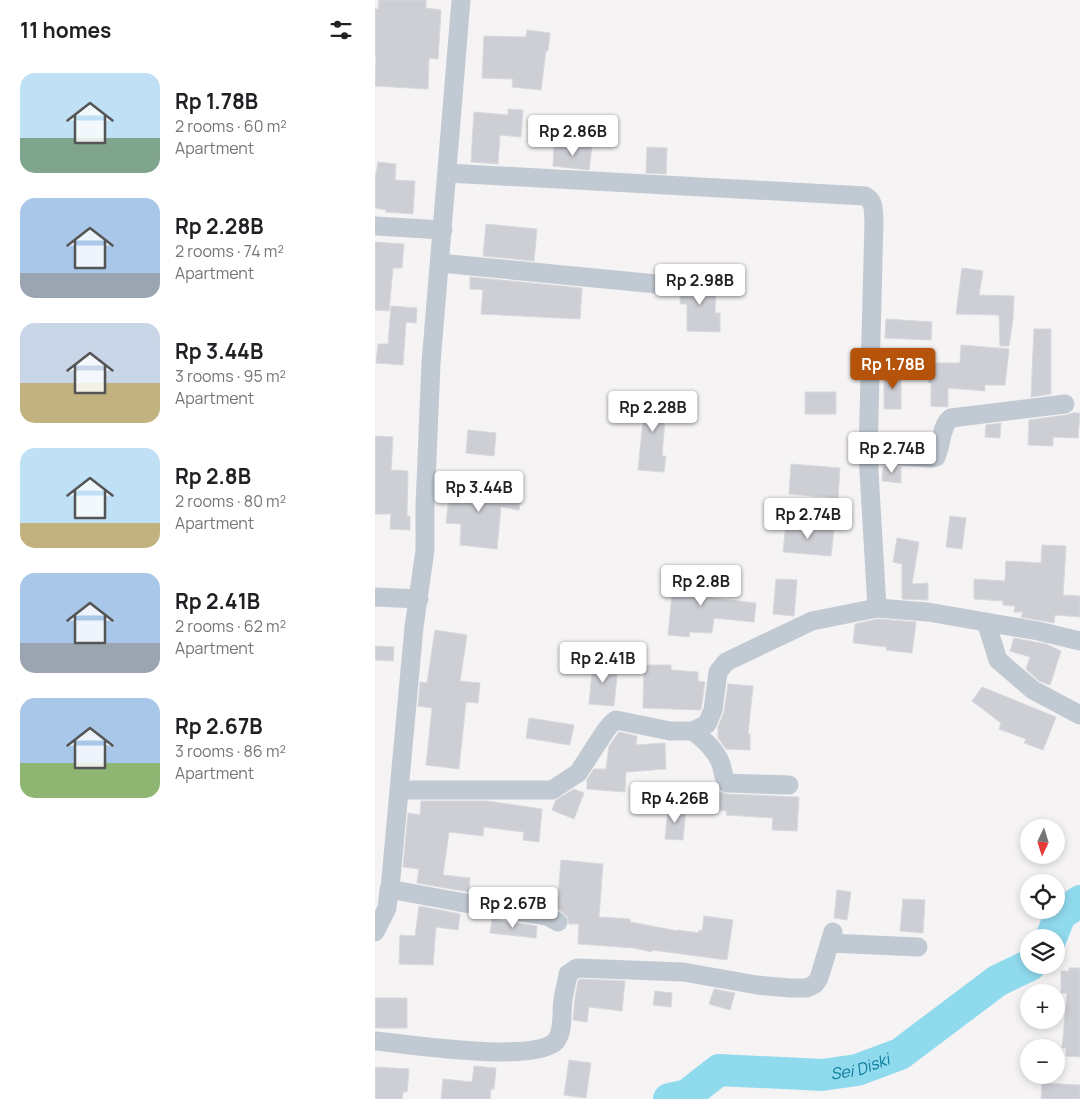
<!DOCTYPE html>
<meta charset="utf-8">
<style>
body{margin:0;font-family:Manrope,sans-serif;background:#f2f2f2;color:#202124;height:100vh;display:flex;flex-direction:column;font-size:19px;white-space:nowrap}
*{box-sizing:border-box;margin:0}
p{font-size:16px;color:#757577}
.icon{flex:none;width:28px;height:28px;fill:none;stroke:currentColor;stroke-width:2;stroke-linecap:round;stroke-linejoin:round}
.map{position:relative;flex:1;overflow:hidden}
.side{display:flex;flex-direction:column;background:#fff;width:375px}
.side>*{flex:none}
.needle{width:32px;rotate:184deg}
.buttons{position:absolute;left:645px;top:819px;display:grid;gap:10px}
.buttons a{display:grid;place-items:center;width:45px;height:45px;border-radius:50%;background:#fff;box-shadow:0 2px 8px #0003;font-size:25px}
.price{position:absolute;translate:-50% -42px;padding:0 11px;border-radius:5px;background:#fff;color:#222;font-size:16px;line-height:32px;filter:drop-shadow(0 1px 2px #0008)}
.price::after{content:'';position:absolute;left:50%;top:30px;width:15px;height:11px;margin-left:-8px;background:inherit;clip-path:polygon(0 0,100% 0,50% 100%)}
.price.current{background:#b45309;color:#fff}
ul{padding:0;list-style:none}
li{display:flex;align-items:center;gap:15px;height:125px;padding:0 20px}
li span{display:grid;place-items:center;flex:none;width:140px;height:100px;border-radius:15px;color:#555}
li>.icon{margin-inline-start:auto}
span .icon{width:60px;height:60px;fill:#fffc;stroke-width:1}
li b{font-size:21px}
h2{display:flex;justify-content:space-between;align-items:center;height:60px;padding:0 20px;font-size:21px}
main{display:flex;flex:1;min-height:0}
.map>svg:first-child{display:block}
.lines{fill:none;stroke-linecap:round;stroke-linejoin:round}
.river{stroke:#90daee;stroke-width:32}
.building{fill:#cdcfd5;stroke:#d7d9de}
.minor{stroke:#c1cad2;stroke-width:19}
.labels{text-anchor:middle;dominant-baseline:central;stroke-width:4;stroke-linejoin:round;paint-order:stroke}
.water-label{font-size:16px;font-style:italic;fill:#0c7c9b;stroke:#fff}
</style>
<main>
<section class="side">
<h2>11 homes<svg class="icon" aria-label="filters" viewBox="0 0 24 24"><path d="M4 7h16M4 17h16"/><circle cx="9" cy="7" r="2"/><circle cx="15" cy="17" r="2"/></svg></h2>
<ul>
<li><span style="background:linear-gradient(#bfe0f5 65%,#7fa58c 0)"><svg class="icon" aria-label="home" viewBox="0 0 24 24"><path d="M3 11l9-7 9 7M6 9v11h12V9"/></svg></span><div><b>Rp 1.78B</b><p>2 rooms · 60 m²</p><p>Apartment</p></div></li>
<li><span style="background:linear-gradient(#a9c7e8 75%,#9aa5b1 0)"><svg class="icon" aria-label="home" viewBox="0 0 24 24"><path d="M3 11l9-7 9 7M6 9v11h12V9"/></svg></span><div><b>Rp 2.28B</b><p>2 rooms · 74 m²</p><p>Apartment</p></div></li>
<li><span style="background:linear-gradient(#c9d6e8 60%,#c2b280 0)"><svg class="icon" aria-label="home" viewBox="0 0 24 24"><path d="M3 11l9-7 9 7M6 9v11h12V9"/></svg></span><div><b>Rp 3.44B</b><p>3 rooms · 95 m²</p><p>Apartment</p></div></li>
<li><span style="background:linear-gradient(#bfe0f5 75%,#c2b280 0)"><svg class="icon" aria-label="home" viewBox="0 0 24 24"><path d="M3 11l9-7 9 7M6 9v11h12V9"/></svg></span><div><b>Rp 2.8B</b><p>2 rooms · 80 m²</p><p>Apartment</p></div></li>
<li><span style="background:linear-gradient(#a9c7e8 70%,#9aa5b1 0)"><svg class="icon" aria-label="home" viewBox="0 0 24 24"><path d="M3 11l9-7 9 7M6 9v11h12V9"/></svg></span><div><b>Rp 2.41B</b><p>2 rooms · 62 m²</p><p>Apartment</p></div></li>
<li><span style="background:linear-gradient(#a9c7e8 65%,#8fb573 0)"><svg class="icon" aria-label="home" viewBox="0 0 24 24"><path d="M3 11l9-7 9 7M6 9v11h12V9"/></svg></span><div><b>Rp 2.67B</b><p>3 rooms · 86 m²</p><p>Apartment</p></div></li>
</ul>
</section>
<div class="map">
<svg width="705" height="1099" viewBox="0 0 705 1099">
<rect width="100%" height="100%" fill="#f5f3f3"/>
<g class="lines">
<g class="river">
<path d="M 676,938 L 685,915 L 705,901"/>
<path id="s1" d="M 294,1099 L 312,1095 L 344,1070 L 447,1075 L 482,1070 L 525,1054 L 622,981 L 655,965"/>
</g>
</g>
<path class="building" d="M 4,0 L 51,0 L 51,8 L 66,10 L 63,59 L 54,58 L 53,89 L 0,86 L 1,55 L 0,55 L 0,9 L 3,9 Z
M 152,30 L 175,33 L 173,51 L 171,51 L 166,90 L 137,87 L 138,79 L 107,78 L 109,36 L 151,37 Z
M 133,109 L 148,110 L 146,137 L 125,135 L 123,164 L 96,162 L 99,112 L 133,115 Z
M 198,144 L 217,146 L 214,170 L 178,166 L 179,146 L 197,147 Z
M 272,147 L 292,148 L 291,174 L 271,173 Z
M 3,162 L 21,164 L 20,180 L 40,181 L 38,214 L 11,212 L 11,210 L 0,208 L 0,179 Z
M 111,224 L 162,229 L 159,261 L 108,256 Z
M 0,242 L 29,244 L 27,268 L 18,268 L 14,311 L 0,310 Z
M 587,268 L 608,271 L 604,295 L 639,296 L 638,319 L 634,346 L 625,346 L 624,315 L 581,314 Z
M 95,277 L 207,288 L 205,319 L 106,314 L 108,290 L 95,289 Z
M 306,281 L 341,283 L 340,313 L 345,313 L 345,332 L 312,331 L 312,304 L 305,304 Z
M 16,306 L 42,308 L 41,323 L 31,322 L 28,365 L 1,363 L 3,344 L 13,344 Z
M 511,319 L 557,322 L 556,340 L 510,338 Z
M 659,329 L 676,329 L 676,394 L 656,397 Z
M 586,345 L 634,349 L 630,385 L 610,385 L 610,391 L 573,388 L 573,407 L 556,406 L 556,383 L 553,382 L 554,363 L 585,363 Z
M 509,371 L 526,371 L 526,409 L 509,409 Z
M 271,392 L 292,394 L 287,456 L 291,456 L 289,472 L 263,470 Z
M 430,392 L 461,392 L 461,414 L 430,414 Z
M 697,413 L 705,413 L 703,438 L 678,437 L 678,446 L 653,445 L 654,420 L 691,415 Z
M 626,423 L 625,438 L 610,437 L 611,425 Z
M 93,430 L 121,433 L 119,456 L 91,453 Z
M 0,436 L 18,437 L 16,470 L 33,471 L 32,516 L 35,516 L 35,530 L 15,529 L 16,514 L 0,514 Z
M 416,464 L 465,468 L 463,498 L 414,494 Z
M 508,466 L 526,467 L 526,483 L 507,481 Z
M 78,483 L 147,494 L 144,510 L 126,507 L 122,549 L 85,545 L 86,524 L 71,523 L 73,505 L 74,505 Z
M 575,516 L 591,518 L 587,549 L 571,547 Z
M 411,524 L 459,528 L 456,556 L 408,552 Z
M 522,538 L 544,542 L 537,584 L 553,583 L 553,600 L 527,599 L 527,564 L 518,562 Z
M 667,545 L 691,546 L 688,595 L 705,596 L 705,617 L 680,615 L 679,623 L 646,617 L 648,612 L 639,612 L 640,606 L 628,605 L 628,601 L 599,599 L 599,579 L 630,581 L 631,561 L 666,563 Z
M 291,577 L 338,582 L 337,598 L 381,603 L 379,622 L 339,618 L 337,633 L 315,632 L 314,637 L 293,635 L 297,595 L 290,594 Z
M 401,579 L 422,580 L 419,616 L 398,614 Z
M 503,619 L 541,622 L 537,653 L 511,650 L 512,647 L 478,643 L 480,624 Z
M 60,630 L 92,635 L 85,681 L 105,683 L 103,703 L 91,702 L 84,769 L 51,765 L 57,708 L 43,706 L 45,682 L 52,683 Z
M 639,638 L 671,644 L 686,651 L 675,685 L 664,681 L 651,669 L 655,657 L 635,651 Z
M 0,646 L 19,647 L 18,661 L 0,660 Z
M 218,662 L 243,665 L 239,706 L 214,704 Z
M 269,665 L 296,665 L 296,670 L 323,672 L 323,681 L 330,682 L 326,710 L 268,708 Z
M 353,684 L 378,686 L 373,734 L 375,734 L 375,750 L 351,749 L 343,738 L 343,727 L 349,712 Z
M 607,687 L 681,717 L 668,750 L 649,743 L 651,739 L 624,729 L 626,723 L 597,701 Z
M 154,718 L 199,725 L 195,745 L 151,738 Z
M 244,732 L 262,736 L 261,745 L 290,743 L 291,769 L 251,772 L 250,792 L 212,789 L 212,779 L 219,769 L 231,769 L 234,746 Z
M 199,789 L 209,793 L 199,819 L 177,810 L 181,800 Z
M 328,791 L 346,792 L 352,794 L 424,797 L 422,831 L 397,830 L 398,818 L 351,815 L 352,811 L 326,809 Z
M 46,801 L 112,801 L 167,809 L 164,842 L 148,840 L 149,832 L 109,827 L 108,836 L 74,832 L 68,875 L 95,878 L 94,892 L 42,883 L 44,869 L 28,867 L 33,813 L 45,815 Z
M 293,808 L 311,809 L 308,840 L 290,839 Z
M 186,860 L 228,864 L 224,917 L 255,919 L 255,922 L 303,931 L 303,930 L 324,933 L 324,930 L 327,931 L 329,916 L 358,920 L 352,960 L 277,950 L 277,952 L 259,948 L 203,944 L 204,924 L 194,924 L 192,916 L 182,908 Z
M 462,890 L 476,892 L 472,920 L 459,918 Z
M 528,899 L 550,900 L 548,933 L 525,931 Z
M 44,906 L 85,914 L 83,930 L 61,927 L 58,965 L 24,964 L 25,935 L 40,936 Z
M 117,919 L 162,926 L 161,938 L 115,933 Z
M 694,968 L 705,968 L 705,1057 L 691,1056 L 691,1048 L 687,1048 L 692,993 L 686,993 L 686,971 L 694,971 Z
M 205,979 L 250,981 L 247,1011 L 214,1007 L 212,1022 L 198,1020 L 200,998 L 203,981 Z
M 339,989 L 360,993 L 355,1010 L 334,1004 Z
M 280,991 L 297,993 L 296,1007 L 278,1005 Z
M 0,998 L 32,998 L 32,1028 L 0,1028 Z
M 194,1060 L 216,1063 L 211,1098 L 189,1095 Z
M 99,1066 L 121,1068 L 119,1089 L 116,1089 L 115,1099 L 66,1099 L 68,1079 L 97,1082 Z
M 0,1067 L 34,1069 L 32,1092 L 28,1092 L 27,1099 L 0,1099 Z
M 667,1083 L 705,1085 L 705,1099 L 666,1099 Z"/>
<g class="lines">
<path class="minor" d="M 73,173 L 490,196 C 500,201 498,211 499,221 L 493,454 L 502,608
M 0,226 L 68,230
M 65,263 L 292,285
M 493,454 L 557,458 L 561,457 C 567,445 565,426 576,418 L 690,404
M 0,597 L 44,599
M 611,622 L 623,660 L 658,690 L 705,715
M 318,731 C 329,740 341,750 346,764 C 348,771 348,777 352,783 L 414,785
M 26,790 L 177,790 L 203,773 L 231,730 L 236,724 L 241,720 L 295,731 L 318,731 L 332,724 L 338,710 L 343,672 L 351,662 L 437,621 L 502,608 L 553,612 L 663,631 L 705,641
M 14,889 L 84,902 L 172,916 L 183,922
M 0,932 L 12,908 L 14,889 L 15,889 L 39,627 L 50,550 L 50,506 L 56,363 L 86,0
M 455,943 L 543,947
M 0,1041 C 33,1044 160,1064 181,1041 C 189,1031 186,1012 188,1000 C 189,991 192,983 193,974 L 202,968 L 308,972 L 382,985 L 415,988 L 432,988 L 440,984 L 444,978 L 458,932"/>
</g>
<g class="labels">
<g class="water-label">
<text stroke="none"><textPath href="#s1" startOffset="201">Sei Diski</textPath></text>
</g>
</g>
</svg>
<div class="buttons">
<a><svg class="needle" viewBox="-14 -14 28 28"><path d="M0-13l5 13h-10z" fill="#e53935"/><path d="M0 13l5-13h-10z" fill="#757577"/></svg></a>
<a><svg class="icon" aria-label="locate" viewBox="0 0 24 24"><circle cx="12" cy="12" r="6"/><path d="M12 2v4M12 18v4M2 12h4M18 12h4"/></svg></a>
<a><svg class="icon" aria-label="layers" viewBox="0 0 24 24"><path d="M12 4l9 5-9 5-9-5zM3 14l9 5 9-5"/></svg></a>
<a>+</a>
<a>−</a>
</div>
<b class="price" style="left:198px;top:157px">Rp 2.86B</b>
<b class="price" style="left:325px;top:306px">Rp 2.98B</b>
<b class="price current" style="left:518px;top:390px">Rp 1.78B</b>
<b class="price" style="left:278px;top:433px">Rp 2.28B</b>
<b class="price" style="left:517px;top:474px">Rp 2.74B</b>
<b class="price" style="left:104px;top:513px">Rp 3.44B</b>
<b class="price" style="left:433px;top:540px">Rp 2.74B</b>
<b class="price" style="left:326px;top:607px">Rp 2.8B</b>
<b class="price" style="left:228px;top:684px">Rp 2.41B</b>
<b class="price" style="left:300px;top:824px">Rp 4.26B</b>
<b class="price" style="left:138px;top:929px">Rp 2.67B</b>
</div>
</main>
